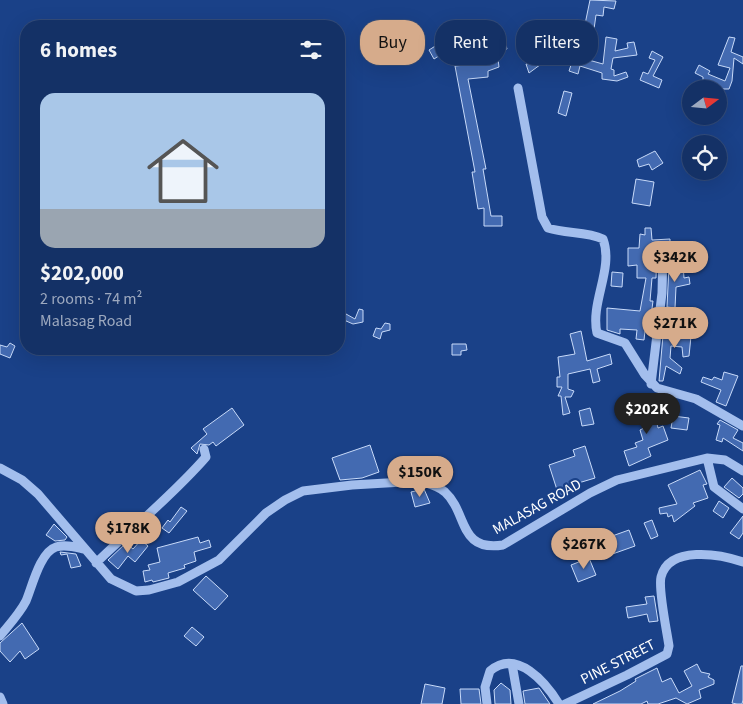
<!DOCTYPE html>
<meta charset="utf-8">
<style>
body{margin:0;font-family:"Source Sans 3",sans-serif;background:#213d6f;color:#f1f3f6;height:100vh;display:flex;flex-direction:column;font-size:19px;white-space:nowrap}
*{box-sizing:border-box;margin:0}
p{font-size:16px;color:#9da9bf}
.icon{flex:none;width:28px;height:28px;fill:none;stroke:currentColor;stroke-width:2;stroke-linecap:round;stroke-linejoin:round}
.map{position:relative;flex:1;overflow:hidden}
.drawer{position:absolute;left:20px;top:20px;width:325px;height:335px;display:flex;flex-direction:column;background:#143166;border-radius:20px;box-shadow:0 5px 20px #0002,0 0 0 1px #334c7a}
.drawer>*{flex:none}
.guide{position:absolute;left:360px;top:20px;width:308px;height:45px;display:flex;gap:10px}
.needle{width:32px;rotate:74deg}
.fabs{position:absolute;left:682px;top:80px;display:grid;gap:10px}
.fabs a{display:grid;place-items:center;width:45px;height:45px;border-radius:50%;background:#143166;box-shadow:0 5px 20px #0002,0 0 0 1px #334c7a;font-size:25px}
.price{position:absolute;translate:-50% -42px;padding:0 11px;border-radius:18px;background:#d6ab8b;color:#111;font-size:16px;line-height:32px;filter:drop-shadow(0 1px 2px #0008)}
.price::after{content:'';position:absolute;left:50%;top:30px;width:15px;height:11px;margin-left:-8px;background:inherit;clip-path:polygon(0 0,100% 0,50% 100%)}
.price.active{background:#222;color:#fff}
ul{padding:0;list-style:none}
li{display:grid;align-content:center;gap:10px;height:265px;padding:0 20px}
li+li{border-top:1px solid #334c7a}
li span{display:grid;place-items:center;height:155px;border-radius:15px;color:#555}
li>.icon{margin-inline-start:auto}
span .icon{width:90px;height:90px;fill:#fffc;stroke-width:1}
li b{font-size:21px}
h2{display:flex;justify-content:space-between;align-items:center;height:60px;padding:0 20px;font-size:21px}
.tag{padding:0 18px;border-radius:20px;background:#143166;box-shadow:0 5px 20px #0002,0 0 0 1px #334c7a;font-size:18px;line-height:45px}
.tag.active{background:#d6ab8b;color:#111}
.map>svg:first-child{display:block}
.building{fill:#436ab1;stroke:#c8daf9}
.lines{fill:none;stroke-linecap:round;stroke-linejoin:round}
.minor{stroke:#a3beed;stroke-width:9}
.labels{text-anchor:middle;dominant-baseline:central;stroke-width:4.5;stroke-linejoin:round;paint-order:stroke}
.street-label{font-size:15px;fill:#fff;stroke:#1a4188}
</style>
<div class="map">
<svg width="743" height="704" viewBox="0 0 743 704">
<rect width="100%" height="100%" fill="#1a4188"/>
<path class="building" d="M 590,0 L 616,1 L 614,9 L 604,7 L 603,16 L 596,15 L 593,36 L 583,34 Z
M 606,37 L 617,39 L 615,51 L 628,48 L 627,43 L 634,42 L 637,55 L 613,58 L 611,69 L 614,70 L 614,76 L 626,72 L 628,77 L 617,81 L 602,79 L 602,73 L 580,66 L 578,74 L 569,71 L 572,62 L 575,63 L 581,47 L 587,49 L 585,59 L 603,64 Z
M 729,37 L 735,38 L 731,52 L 743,57 L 743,64 L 734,58 L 732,81 L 729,89 L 703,89 L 703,77 L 695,73 L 699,65 L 710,71 L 708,74 L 725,81 L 730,68 L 718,65 Z
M 505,42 L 507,49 L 497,51 L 499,67 L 488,71 L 488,77 L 468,79 L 486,169 L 483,169 L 491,216 L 502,216 L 502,226 L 484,226 L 484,208 L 478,209 L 472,172 L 475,172 L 455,66 L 476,64 L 471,50 Z
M 440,43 L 445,52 L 434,59 L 429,50 Z
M 552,49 L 554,56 L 544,58 L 548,59 L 529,73 L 526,64 L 538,62 L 532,61 L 544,51 Z
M 652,51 L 663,57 L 653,76 L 662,80 L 659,88 L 640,80 L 643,72 L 648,74 L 655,60 L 649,58 Z
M 564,91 L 572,93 L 566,116 L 558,113 Z
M 655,151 L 663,163 L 652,170 L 649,164 L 639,167 L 637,160 Z
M 636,179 L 654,182 L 650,206 L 632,203 Z
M 645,228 L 651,228 L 652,240 L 670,239 L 670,249 L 663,244 L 657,249 L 656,278 L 652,278 L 650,301 L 653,301 L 649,332 L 645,331 L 644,340 L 636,339 L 637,330 L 620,329 L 620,334 L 607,330 L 607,308 L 640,311 L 646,278 L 637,278 L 637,265 L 628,266 L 628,248 L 639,248 L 640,234 L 645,235 Z
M 683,264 L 684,278 L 689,277 L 690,284 L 676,287 L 675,308 L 667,307 L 669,265 Z
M 612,272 L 623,273 L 622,287 L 611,286 Z
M 359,309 L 363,310 L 363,322 L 353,324 L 344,320 L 343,316 L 346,314 L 355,319 Z
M 385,323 L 390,324 L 390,330 L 382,332 L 380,339 L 373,336 L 376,328 L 381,329 Z
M 693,325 L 696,335 L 691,336 L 689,356 L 683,357 L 682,347 L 671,346 L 670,358 L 682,368 L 680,374 L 666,366 L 663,381 L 659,381 L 663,335 L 684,331 L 683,327 Z
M 581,331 L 587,361 L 610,354 L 612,364 L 597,369 L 600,381 L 593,383 L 590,369 L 568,374 L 568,389 L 574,391 L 571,397 L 565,397 L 570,413 L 563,415 L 561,396 L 558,396 L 562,387 L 557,387 L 557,377 L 560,377 L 558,357 L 575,354 L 570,334 Z
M 10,343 L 15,346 L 10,358 L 0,354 L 0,345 L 7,347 Z
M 452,344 L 466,344 L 467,350 L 461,351 L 461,355 L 452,355 Z
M 724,372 L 738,376 L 726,406 L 716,402 L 721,390 L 701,382 L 703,377 L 712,380 L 714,377 L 722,380 Z
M 651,398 L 658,428 L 663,426 L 668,440 L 648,448 L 651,456 L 629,466 L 624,451 L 637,447 L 635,443 L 643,440 L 640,430 L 644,428 L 641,399 Z
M 232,408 L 244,425 L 216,446 L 213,442 L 209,445 L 200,444 L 197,454 L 191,448 L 207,434 L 203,429 Z
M 590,408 L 594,424 L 582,426 L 579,411 Z
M 673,416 L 689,418 L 687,430 L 671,428 Z
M 720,420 L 738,430 L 733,438 L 743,443 L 743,451 L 723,438 L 722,442 L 716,440 L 720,425 L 717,424 Z
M 370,445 L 379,472 L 362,478 L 340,480 L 332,458 Z
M 585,446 L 595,478 L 575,484 L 577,490 L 559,496 L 549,465 L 575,456 L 573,450 Z
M 700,470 L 707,484 L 703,485 L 708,498 L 693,503 L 695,506 L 674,522 L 672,515 L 668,517 L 667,513 L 660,514 L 659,508 L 677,504 L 668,485 Z
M 732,478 L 743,488 L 743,494 L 739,498 L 724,487 Z
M 424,489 L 430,503 L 415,507 L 411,492 Z
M 719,501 L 729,508 L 723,518 L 713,511 Z
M 181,507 L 187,511 L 169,533 L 162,528 L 168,520 L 170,522 Z
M 743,516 L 743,533 L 739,539 L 730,533 Z
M 652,520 L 658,536 L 651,539 L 644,523 Z
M 54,524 L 67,537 L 65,540 L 55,541 L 46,535 Z
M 629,530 L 635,546 L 604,557 L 598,541 Z
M 198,537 L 200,543 L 209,540 L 211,547 L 194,552 L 196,561 L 184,565 L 185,568 L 168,573 L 169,578 L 153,582 L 152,580 L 145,582 L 143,571 L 150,570 L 148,565 L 160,562 L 157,548 Z
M 141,540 L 148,546 L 135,562 L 128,556 L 118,569 L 108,560 L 126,543 L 133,549 Z
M 60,552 L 76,554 L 81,566 L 71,568 L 67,554 L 61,555 Z
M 589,558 L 596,575 L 578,582 L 571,565 Z
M 206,576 L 228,596 L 215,610 L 193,590 Z
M 654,596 L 658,621 L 649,622 L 647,614 L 628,618 L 626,607 L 647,604 L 645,597 Z
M 22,623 L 39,649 L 25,659 L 20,651 L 10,662 L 0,651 L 0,643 Z
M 192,627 L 204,637 L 196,646 L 184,636 Z
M 697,664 L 701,672 L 710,674 L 708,677 L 714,680 L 714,684 L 699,690 L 701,698 L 687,704 L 676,698 L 658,704 L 648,704 L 647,701 L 641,704 L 593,704 L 620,691 L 636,681 L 635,679 L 657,668 L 662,682 L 671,678 L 679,693 L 692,686 L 684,671 Z
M 741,666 L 743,666 L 743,700 L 742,704 L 737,704 L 732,703 Z
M 501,683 L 510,690 L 511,704 L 495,704 L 494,690 Z
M 425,684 L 445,688 L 442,704 L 421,704 Z
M 539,688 L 550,704 L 525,704 L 523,691 Z
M 460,689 L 479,689 L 481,704 L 461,704 Z"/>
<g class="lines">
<path class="minor" d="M 518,88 L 542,217 L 548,228 C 566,234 586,231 603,239 C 614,269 590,302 597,333 L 625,343 L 645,375 L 657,388 L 696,399 L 743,426
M 651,384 L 662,293 L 663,250
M 707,458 L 714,487 L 743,509
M 0,468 L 22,480 L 38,494 L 111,579 L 136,591 L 149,590 L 178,582 L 219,560 L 266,513 L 285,500 L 303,491 L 352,485 L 420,481 C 429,484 438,486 445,492 C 468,513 458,552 503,545 L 590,493 L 617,480 L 707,458 L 725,460 L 743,471
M 96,563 C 133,527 172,496 206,457 L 204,449
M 0,636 C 9,625 20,613 26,601 C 32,587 40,552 56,547 C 65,544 75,547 84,549
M 512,664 L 519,704
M 0,697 L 3,704
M 487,704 L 485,687 L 490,671 C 517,648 546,683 559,704
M 565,704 L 627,675 L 667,654 L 669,646 C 667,632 658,589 661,577 C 669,545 720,554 743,562"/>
</g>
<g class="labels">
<g class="street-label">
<text transform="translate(537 507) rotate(-29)">MALASAG ROAD</text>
<text transform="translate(618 662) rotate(-27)">PINE STREET</text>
</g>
</g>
</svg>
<div class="fabs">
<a><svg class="needle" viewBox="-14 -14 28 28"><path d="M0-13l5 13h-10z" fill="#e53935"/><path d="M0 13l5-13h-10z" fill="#9da9bf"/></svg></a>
<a><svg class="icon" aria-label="locate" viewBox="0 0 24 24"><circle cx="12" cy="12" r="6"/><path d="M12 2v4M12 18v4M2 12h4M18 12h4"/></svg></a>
</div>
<b class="price" style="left:675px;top:283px">$342K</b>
<b class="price" style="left:675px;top:349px">$271K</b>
<b class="price active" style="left:647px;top:435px">$202K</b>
<b class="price" style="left:420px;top:498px">$150K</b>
<b class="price" style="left:128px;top:554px">$178K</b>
<b class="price" style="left:584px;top:570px">$267K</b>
<div class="guide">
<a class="tag active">Buy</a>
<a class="tag">Rent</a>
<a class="tag">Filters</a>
</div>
<section class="drawer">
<h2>6 homes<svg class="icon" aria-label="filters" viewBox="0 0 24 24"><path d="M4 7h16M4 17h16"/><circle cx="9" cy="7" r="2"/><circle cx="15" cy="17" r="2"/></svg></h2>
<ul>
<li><span style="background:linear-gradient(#a9c7e8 75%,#9aa5b1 0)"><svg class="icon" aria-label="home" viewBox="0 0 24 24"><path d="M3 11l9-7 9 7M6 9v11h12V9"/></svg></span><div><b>$202,000</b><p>2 rooms · 74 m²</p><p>Malasag Road</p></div></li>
</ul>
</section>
</div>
